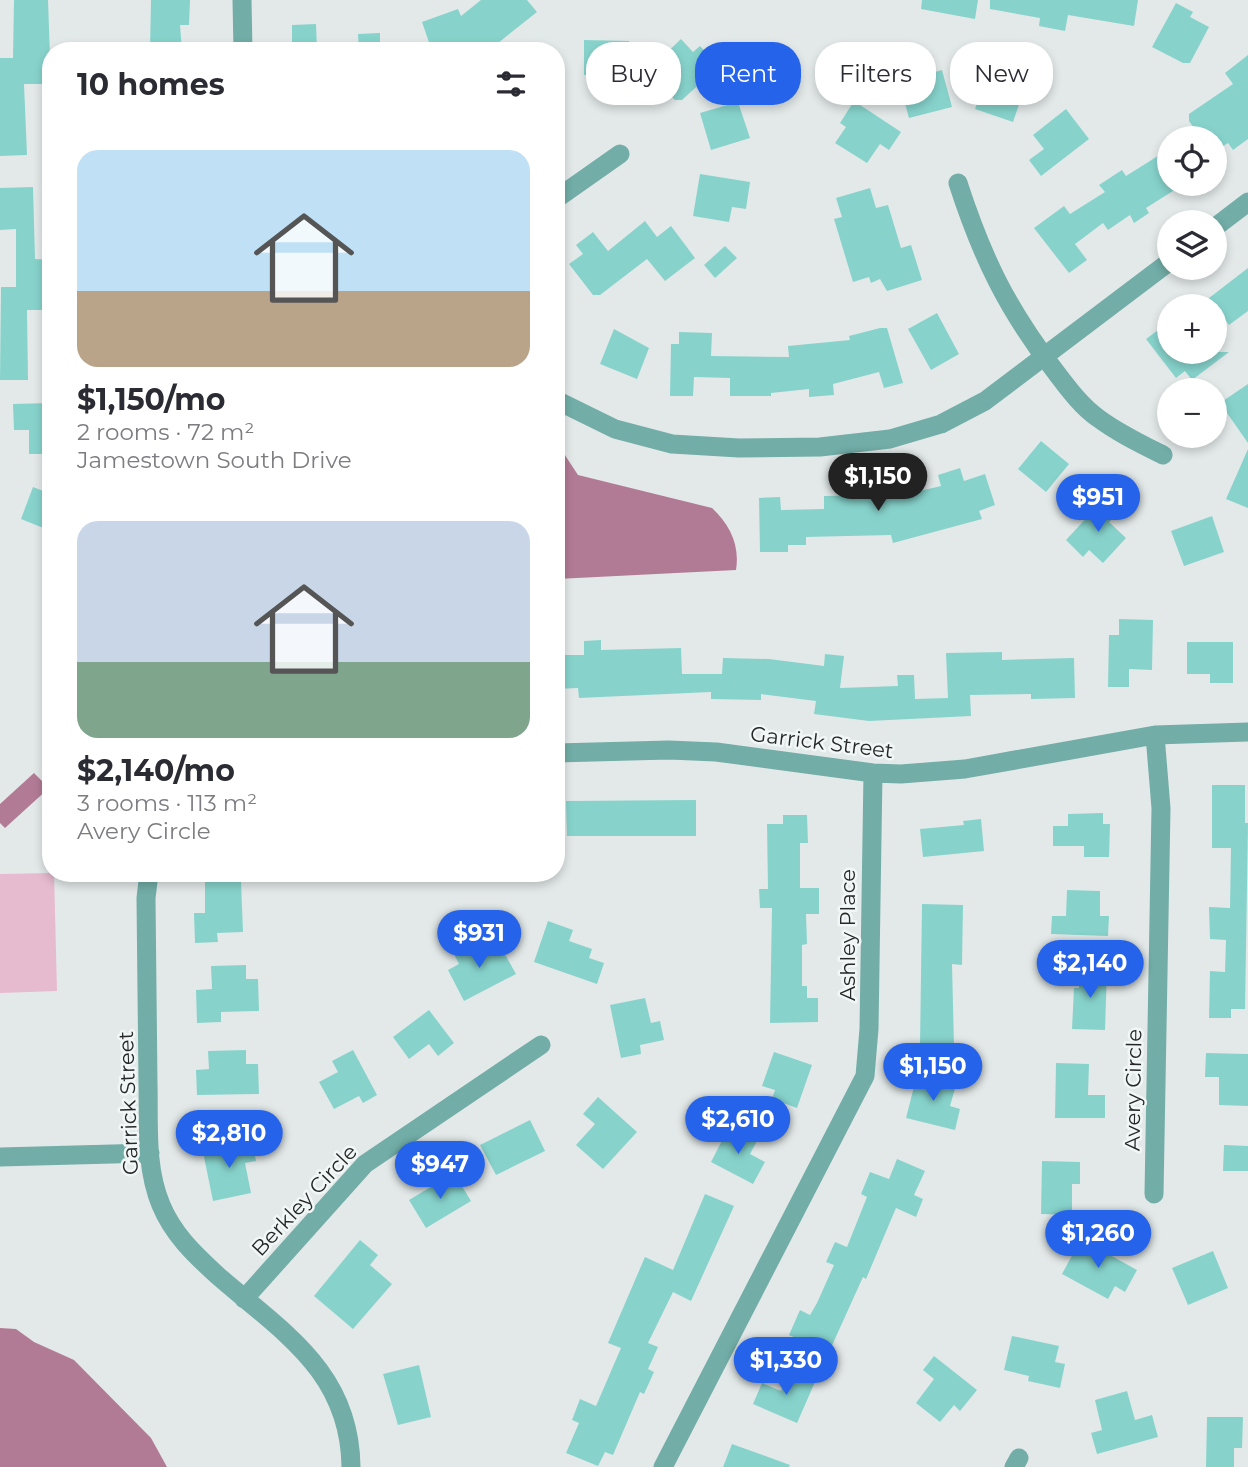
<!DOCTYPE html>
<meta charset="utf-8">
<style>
body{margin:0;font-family:Montserrat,sans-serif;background:#f7f7f7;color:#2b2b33;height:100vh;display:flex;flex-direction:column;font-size:26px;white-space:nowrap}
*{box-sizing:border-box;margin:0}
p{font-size:23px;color:#7c7c81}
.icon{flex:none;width:38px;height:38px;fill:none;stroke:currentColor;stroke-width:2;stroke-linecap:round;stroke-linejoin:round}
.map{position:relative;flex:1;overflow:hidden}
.drawer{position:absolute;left:42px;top:42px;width:523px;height:840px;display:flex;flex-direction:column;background:#fff;border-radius:28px;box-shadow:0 4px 10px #0003}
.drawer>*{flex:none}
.top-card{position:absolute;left:586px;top:42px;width:556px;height:63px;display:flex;gap:14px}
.buttons{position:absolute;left:1157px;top:126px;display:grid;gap:14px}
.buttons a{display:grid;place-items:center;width:70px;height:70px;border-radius:50%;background:#fff;box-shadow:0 4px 10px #0003;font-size:35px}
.price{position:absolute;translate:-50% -60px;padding:0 16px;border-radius:24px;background:#2563eb;color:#fff;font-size:23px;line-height:46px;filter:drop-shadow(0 2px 4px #0008)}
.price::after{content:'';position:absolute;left:50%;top:42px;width:21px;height:16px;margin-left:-10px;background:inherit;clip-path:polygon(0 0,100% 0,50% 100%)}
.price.current{background:#222;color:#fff}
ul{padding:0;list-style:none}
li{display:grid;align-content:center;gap:14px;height:371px;padding:0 35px}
li span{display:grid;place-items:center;height:217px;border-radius:21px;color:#555}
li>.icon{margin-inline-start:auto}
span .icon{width:126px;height:126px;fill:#fffc;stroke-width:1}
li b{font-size:30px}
h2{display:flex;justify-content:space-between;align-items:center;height:84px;padding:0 35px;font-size:30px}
.tag{padding:0 24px;border-radius:28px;background:#fff;box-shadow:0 4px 10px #0003;font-size:24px;line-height:63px}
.tag.current{background:#2563eb;color:#fff}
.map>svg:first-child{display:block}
.green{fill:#e6bbcf}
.water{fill:#b27b95}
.building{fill:#87d3cc}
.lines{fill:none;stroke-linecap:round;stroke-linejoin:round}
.minor{stroke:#72ada7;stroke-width:19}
.labels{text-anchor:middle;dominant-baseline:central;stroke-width:5;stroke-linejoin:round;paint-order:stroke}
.street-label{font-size:21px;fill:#262828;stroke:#f0f7f6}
</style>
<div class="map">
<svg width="1248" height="1467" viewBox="0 0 1248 1467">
<rect width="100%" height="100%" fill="#e3e9e9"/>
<path class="green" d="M 54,873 L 57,991 L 0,993 L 0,874 Z"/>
<path class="water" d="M 557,443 L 578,475 L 712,508 C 730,525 740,545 736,570 L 557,579 Z
M 34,773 L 49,788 L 5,828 L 0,823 L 0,804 Z
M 0,1328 L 16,1329 L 34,1342 L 74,1360 L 151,1438 L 167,1467 L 0,1467 Z"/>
<path class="building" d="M 14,0 L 48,0 L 51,84 L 24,84 L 27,155 L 0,156 L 0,58 L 13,58 Z
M 151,0 L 190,0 L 189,25 L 180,25 L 182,51 L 150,51 Z
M 481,0 L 527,0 L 537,12 L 488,51 L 432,51 L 422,22 L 458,9 L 461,16 Z
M 922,0 L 978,0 L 975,19 L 921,9 Z
M 990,0 L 1138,0 L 1134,26 L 1068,15 L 1065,31 L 1039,26 L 1040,18 L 990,9 Z
M 1176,3 L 1193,12 L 1190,17 L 1209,27 L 1190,63 L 1183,63 L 1152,47 Z
M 316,24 L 317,51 L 292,51 L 292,25 Z
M 380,33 L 380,51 L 359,51 L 358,34 Z
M 681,39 L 693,52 L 700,46 L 719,66 L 682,100 L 675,100 L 662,87 L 670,80 L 655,64 Z
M 584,40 L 629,41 L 628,76 L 584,75 Z
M 1248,55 L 1248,139 L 1233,150 L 1228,143 L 1214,152 L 1214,138 L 1201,138 L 1189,121 L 1189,114 L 1233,84 L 1225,73 Z
M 942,70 L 952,107 L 909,118 L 899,82 Z
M 988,71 L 1026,84 L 1013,122 L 975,109 Z
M 854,101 L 901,132 L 889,150 L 880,144 L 867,163 L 835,143 L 846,127 L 840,123 Z
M 738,102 L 750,138 L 711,150 L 700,113 Z
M 1066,109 L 1089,139 L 1041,176 L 1029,160 L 1044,149 L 1033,135 Z
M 1169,149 L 1169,184 L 1184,184 L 1146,208 L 1149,213 L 1134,223 L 1130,215 L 1108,230 L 1103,223 L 1075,244 L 1087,260 L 1069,273 L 1034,228 L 1064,206 L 1070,214 L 1105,192 L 1099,185 L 1122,170 L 1126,176 Z
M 700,174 L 750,182 L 746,209 L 732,207 L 729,222 L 693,216 Z
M 33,187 L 35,259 L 51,260 L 51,310 L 27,310 L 28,380 L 0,380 L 1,287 L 16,287 L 16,229 L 0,230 L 0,188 Z
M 870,188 L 876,208 L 888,205 L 901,248 L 911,245 L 922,280 L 887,291 L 880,279 L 871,283 L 869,277 L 853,282 L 834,219 L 842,217 L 836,198 Z
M 645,221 L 657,237 L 671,226 L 695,258 L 665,281 L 647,259 L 600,295 L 593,295 L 569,264 L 583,254 L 576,245 L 593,232 L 608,251 Z
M 725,246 L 737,258 L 715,278 L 704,265 Z
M 1248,268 L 1248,311 L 1229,325 L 1209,298 Z
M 937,313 L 959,354 L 931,370 L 908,329 Z
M 1169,322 L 1169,352 L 1229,352 L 1192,380 L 1185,371 L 1176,378 L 1146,339 Z
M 880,328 L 887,328 L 903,383 L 884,388 L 879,372 L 833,384 L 834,395 L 809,397 L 809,389 L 771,393 L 771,396 L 730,396 L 730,378 L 694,377 L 693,396 L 670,396 L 671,344 L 679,344 L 679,332 L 712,333 L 711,356 L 789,357 L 788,346 L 850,340 L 849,336 Z
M 614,329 L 649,348 L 637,379 L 600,364 Z
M 1248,384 L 1248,443 L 1220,403 Z
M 51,403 L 51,454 L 29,454 L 29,430 L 14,430 L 13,404 Z
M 1041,441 L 1069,464 L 1046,492 L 1018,469 Z
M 1248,449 L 1248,508 L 1226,499 Z
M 960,468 L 964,481 L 985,474 L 995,505 L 979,511 L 982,519 L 893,543 L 891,535 L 806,537 L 806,545 L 788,545 L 788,552 L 760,552 L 759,498 L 780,497 L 781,510 L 824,509 L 824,496 L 881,495 L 880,491 L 905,485 L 907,494 L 941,486 L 938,475 Z
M 33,487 L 51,494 L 51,531 L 21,519 Z
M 1104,499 L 1118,513 L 1109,522 L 1126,538 L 1103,563 L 1089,550 L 1083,557 L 1066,540 Z
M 1212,516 L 1224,552 L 1184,566 L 1171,531 Z
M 1119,619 L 1153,620 L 1152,670 L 1129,669 L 1129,687 L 1108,687 L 1109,635 L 1119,635 Z
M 601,640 L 601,650 L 681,648 L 682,674 L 722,674 L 723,658 L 769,659 L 824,666 L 825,654 L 844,656 L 840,688 L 898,686 L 897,675 L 914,675 L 915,699 L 948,698 L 946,653 L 1002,652 L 1002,660 L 1074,658 L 1075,698 L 1031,699 L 1031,694 L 970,695 L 971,716 L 869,721 L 814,714 L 816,701 L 761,694 L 761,700 L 711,699 L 711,692 L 579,698 L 578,688 L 556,689 L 556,655 L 584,655 L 584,641 Z
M 1187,642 L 1233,642 L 1233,683 L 1210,683 L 1210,674 L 1187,674 Z
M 1212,785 L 1245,785 L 1245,823 L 1248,823 L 1245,1009 L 1231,1009 L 1231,1018 L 1209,1018 L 1210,971 L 1225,972 L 1226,940 L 1210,939 L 1209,907 L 1230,908 L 1231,848 L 1212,848 Z
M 696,800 L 696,836 L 567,836 L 566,801 Z
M 1103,813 L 1103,824 L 1110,824 L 1109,857 L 1084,857 L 1084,846 L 1053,846 L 1053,826 L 1068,826 L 1068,814 Z
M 783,815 L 807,815 L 808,843 L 800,843 L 800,888 L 819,888 L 819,914 L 806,914 L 807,944 L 802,945 L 802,986 L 807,986 L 807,998 L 818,998 L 818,1022 L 770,1023 L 772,908 L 760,908 L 759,889 L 768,889 L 767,824 L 783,824 Z
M 981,819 L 984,851 L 923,857 L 920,829 L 964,825 L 963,821 Z
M 241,881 L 243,932 L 217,933 L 218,942 L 195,943 L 194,913 L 205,913 L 205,882 Z
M 1067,890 L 1100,891 L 1100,916 L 1109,916 L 1108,936 L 1051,934 L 1052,916 L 1066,916 Z
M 922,904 L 963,905 L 962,965 L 952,964 L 954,1047 L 920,1046 Z
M 548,921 L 573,930 L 569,941 L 592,949 L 589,958 L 604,963 L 597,984 L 534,962 Z
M 468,942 L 474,954 L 487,947 L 492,956 L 503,951 L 516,974 L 464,1001 L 448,970 L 459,964 L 452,950 Z
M 246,965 L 246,979 L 258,979 L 259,1011 L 221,1012 L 221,1022 L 197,1023 L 196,990 L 212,989 L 211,966 Z
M 1080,968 L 1107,969 L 1105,1030 L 1072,1029 L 1074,988 L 1079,988 Z
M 645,998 L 651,1023 L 660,1021 L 664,1040 L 640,1045 L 641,1054 L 621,1058 L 610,1005 Z
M 429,1010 L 454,1043 L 438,1056 L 429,1044 L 409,1059 L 393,1037 Z
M 246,1050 L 246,1064 L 258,1064 L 259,1094 L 197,1095 L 196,1070 L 209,1069 L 208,1051 Z
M 353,1050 L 377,1095 L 363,1103 L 359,1096 L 334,1109 L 319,1082 L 338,1072 L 332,1061 Z
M 774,1052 L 812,1065 L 797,1108 L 772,1099 L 775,1090 L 762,1086 Z
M 1206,1053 L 1248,1054 L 1248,1106 L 1219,1105 L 1219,1077 L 1205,1077 Z
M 1056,1063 L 1089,1064 L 1088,1095 L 1105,1095 L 1105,1118 L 1055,1118 Z
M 917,1075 L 956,1085 L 950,1106 L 960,1109 L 955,1130 L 906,1118 Z
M 598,1097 L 637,1132 L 603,1169 L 576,1145 L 595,1124 L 583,1114 Z
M 530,1120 L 545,1151 L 496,1175 L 480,1145 Z
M 729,1127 L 757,1141 L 750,1154 L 765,1162 L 753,1184 L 711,1162 Z
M 252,1141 L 256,1161 L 245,1163 L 251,1193 L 213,1201 L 203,1152 Z
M 1224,1145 L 1248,1146 L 1248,1171 L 1223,1171 Z
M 897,1159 L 925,1171 L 914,1195 L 923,1199 L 916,1217 L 896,1208 L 866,1279 L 863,1277 L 829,1352 L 789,1335 L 800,1310 L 810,1315 L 817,1303 L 834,1265 L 826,1262 L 835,1242 L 847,1247 L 867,1197 L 861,1194 L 870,1172 L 889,1179 Z
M 1042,1161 L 1080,1162 L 1080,1184 L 1072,1184 L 1072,1215 L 1041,1214 Z
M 454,1173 L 471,1201 L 426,1228 L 409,1200 Z
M 705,1194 L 734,1206 L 691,1301 L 673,1292 L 648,1343 L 658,1347 L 648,1369 L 654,1372 L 644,1394 L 640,1392 L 613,1455 L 605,1452 L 598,1466 L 566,1453 L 579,1423 L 572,1420 L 580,1399 L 596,1406 L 621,1348 L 608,1343 L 645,1257 L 673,1270 Z
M 1081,1239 L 1137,1270 L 1125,1292 L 1115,1286 L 1108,1299 L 1062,1274 Z
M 360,1240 L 378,1255 L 370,1265 L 392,1284 L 353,1329 L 314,1296 Z
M 1213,1251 L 1228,1288 L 1188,1305 L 1172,1268 Z
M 1012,1336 L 1059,1346 L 1055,1362 L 1065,1364 L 1060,1388 L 1028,1381 L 1029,1376 L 1004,1370 Z
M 934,1356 L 977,1390 L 960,1411 L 954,1405 L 940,1422 L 916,1403 L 934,1379 L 923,1370 Z
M 419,1365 L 431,1417 L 398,1425 L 383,1374 Z
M 790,1371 L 815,1382 L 797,1423 L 753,1404 L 762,1383 L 781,1391 Z
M 1127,1391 L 1135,1420 L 1152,1415 L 1158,1437 L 1097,1454 L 1091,1433 L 1102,1430 L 1095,1400 Z
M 1207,1417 L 1243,1417 L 1242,1448 L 1234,1448 L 1234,1467 L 1206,1467 Z
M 732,1444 L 790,1465 L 789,1467 L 723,1467 Z"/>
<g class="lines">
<path class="minor" d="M 242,0 L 243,51
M 958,183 C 982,257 1007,309 1055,371 C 1068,388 1081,406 1098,418 C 1118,433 1141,444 1163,455
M 556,199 L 620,154
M 1214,228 L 1248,202
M 556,400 L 615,429 L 672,444 L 739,448 L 820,447 L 890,439 L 941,424 L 985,401 L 1169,262
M 556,753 L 669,750 L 716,752 L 873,773 L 901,774 L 965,769 L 1155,735 L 1248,732
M 149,873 L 146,898 C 147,960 147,1022 148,1084 C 149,1124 145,1167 161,1205 C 173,1234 194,1254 217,1275 C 282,1332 350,1371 351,1467
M 0,1157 L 150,1153
M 1154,1194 L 1161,808 L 1155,735
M 244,1299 L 365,1164 L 541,1045
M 663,1467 L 865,1076 L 869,1029 L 873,773
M 1014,1467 L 1019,1458"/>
</g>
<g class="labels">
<g class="street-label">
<text transform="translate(822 742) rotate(7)">Garrick Street</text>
<text transform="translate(847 935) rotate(-90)">Ashley Place</text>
<text transform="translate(1133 1090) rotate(-89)">Avery Circle</text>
<text transform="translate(128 1103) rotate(-92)">Garrick Street</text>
<text transform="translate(304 1200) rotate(-47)">Berkley Circle</text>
</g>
</g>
</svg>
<div class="buttons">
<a><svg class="icon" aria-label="locate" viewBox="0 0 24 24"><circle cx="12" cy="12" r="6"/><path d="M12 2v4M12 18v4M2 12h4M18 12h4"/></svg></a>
<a><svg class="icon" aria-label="layers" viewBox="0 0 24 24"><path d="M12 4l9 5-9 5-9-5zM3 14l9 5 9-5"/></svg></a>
<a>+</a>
<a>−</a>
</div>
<b class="price current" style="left:878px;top:513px">$1,150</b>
<b class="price" style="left:1098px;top:534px">$951</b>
<b class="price" style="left:479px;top:970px">$931</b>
<b class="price" style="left:1090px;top:1000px">$2,140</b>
<b class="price" style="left:933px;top:1103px">$1,150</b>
<b class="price" style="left:738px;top:1156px">$2,610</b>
<b class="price" style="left:229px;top:1170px">$2,810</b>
<b class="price" style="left:440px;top:1201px">$947</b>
<b class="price" style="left:1098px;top:1270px">$1,260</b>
<b class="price" style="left:786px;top:1397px">$1,330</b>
<div class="top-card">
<a class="tag">Buy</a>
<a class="tag current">Rent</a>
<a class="tag">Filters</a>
<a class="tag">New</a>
</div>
<section class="drawer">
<h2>10 homes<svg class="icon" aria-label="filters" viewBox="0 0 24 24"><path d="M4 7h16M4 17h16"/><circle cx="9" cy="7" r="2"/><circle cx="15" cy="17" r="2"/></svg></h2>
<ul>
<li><span style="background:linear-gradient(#bfe0f5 65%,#b9a48a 0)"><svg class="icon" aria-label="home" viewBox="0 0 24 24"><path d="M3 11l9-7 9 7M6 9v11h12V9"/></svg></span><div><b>$1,150/mo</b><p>2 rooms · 72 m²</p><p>Jamestown South Drive</p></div></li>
<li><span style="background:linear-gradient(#c9d6e8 65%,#7fa58c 0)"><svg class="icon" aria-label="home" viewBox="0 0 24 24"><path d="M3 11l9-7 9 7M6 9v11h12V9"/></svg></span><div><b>$2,140/mo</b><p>3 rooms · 113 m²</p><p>Avery Circle</p></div></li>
</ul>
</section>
</div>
